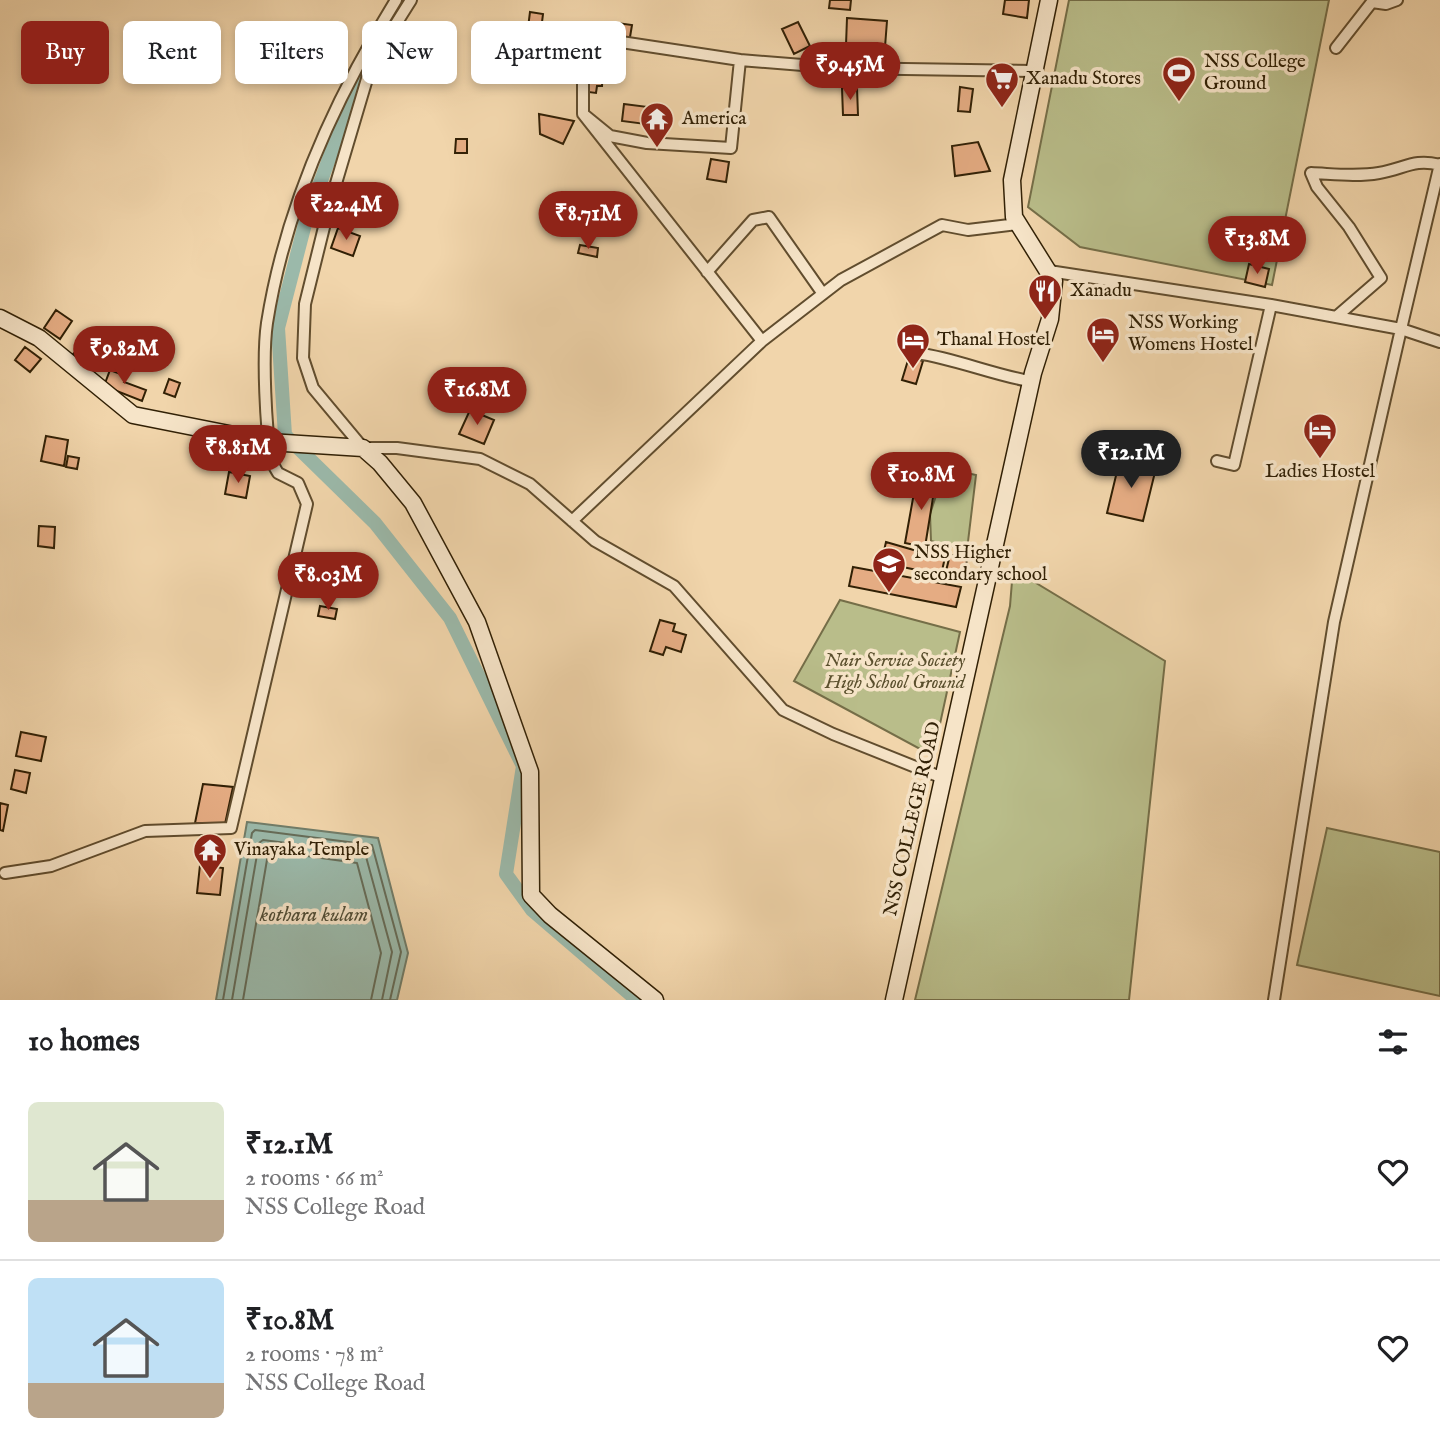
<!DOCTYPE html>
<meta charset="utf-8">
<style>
body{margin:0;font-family:"IM FELL English",serif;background:#f2f2f2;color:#202124;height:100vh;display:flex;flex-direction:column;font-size:26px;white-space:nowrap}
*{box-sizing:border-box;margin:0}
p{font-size:23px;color:#757577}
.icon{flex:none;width:38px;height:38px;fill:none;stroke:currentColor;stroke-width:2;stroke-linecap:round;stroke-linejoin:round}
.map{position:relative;height:1000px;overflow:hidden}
.panel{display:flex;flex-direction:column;background:#fff;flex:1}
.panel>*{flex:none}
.hud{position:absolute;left:21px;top:21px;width:700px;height:63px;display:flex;gap:14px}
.price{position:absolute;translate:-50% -60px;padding:0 16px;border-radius:24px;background:#8f2418;color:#fff;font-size:23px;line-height:46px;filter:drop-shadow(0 2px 4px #0008)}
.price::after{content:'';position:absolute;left:50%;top:42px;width:21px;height:16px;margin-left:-10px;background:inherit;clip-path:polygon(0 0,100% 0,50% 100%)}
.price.selected{background:#222;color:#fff}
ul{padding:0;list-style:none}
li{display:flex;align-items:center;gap:21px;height:175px;padding:0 28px}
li+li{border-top:2px solid #e0e0e0}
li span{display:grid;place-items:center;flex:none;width:196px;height:140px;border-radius:10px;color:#555}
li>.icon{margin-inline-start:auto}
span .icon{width:84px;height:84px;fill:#fffc;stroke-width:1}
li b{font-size:30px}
h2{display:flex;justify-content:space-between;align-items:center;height:84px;padding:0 28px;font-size:30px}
.tag{padding:0 24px;border-radius:10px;background:#fff;box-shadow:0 4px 10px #0003;font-size:24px;line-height:63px}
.tag.selected{background:#8f2418;color:#fff}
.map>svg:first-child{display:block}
.green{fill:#b9bd8a;stroke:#756e48;stroke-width:2}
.water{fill:#9bb9aa;stroke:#717c68;stroke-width:2}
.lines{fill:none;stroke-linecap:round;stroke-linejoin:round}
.shore{stroke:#666c58;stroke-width:2}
.canal{stroke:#9bb9aa;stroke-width:14}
.building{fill:#e5ac83;stroke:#312005;stroke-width:2}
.street-casing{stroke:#614d2e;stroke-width:14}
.secondary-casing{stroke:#312005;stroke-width:19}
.street{stroke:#f6e4c8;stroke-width:10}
.secondary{stroke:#f6e4c8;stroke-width:16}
.labels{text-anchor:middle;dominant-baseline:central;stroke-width:7;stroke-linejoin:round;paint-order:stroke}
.poi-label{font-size:19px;fill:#312005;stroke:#f6e4c8;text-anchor:start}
.park-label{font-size:19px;font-style:italic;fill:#5a4f2d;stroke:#f6e4c8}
.street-label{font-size:19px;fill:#312005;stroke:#f6e4c8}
.water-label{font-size:21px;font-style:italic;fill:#514e37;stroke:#f6e4c8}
</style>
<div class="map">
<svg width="1440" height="1000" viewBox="0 0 1440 1000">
<rect width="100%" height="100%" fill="#f1d5ab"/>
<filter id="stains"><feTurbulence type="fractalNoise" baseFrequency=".00286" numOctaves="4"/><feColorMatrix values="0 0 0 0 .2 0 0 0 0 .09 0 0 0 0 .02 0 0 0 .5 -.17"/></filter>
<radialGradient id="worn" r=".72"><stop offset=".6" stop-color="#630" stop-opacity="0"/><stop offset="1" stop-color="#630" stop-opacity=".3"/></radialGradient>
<path class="green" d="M 1069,0 L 1329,0 L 1272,285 L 1080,247 L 1028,207 Z
M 945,468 L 976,475 L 967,550 L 931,541 L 930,514 Z
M 1013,569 L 1165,661 L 1129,1000 L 915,1000 L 1010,606 Z
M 840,600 L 960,632 L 933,756 L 794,681 Z
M 1327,828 L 1440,852 L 1440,996 L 1297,965 Z"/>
<path class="water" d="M 247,822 L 378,838 L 408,953 L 397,1000 L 216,1000 Z"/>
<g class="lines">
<path class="shore" d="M 223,1000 L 252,833 L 255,830 L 372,845 L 401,952 L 390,1000
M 232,1000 L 259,843 L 263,840 L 365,853 L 392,952 L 382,1000
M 243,1000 L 268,854 L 271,851 L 357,863 L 381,953 L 371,1000"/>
<path class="canal" d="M 384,36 L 403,0
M 372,56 L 357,83 L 305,224 L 278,328 L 285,435 L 375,523 L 450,618 L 523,766 L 506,874 L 532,910 L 637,1000"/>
</g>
<path class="building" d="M 830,0 L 851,0 L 850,10 L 829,8 Z
M 1005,0 L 1029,0 L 1027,18 L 1003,14 Z
M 530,12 L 543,14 L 541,30 L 528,28 Z
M 847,18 L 887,21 L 885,47 L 846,45 Z
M 798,22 L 810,46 L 794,54 L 782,29 Z
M 617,23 L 632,25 L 629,43 L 614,40 Z
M 529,39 L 548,43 L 545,57 L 526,53 Z
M 590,65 L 603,65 L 602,86 L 597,86 L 596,93 L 588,92 Z
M 960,87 L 973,89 L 970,112 L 958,111 Z
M 842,88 L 857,88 L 858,115 L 843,115 Z
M 624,104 L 648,107 L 645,124 L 622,121 Z
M 539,114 L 574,121 L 563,144 L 540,134 Z
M 456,139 L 467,139 L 467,153 L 455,153 Z
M 978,142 L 990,171 L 955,176 L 952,146 Z
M 711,159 L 729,162 L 726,182 L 707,179 Z
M 338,228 L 360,236 L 353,256 L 331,248 Z
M 580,245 L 598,248 L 597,257 L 578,253 Z
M 1249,264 L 1269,269 L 1265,287 L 1245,282 Z
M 56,310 L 72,321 L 60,339 L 44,328 Z
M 83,345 L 97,361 L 87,370 L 73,354 Z
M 25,347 L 41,359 L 30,372 L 15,360 Z
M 909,357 L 923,361 L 916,384 L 902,380 Z
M 110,370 L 126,376 L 124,382 L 146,390 L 142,401 L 104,386 Z
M 169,379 L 180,383 L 175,397 L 164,393 Z
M 470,410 L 494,420 L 484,444 L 459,434 Z
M 46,436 L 68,440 L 64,466 L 41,461 Z
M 68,456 L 79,458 L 77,469 L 66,467 Z
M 1120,459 L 1156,468 L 1143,521 L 1107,513 Z
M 924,461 L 938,464 L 936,475 L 921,473 Z
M 229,472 L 250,476 L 246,498 L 225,494 Z
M 917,476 L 936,479 L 925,547 L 905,543 Z
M 39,526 L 55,527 L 54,548 L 38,546 Z
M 886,542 L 931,555 L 934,550 L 946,553 L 941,575 L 893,565 L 895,558 L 883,555 Z
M 950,555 L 967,558 L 965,574 L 946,571 Z
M 853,567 L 961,587 L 956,607 L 849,586 Z
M 320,606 L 337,609 L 335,619 L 318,616 Z
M 660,620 L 675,624 L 673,631 L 686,635 L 681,652 L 666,647 L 663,655 L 650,651 Z
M 21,732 L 46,737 L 41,761 L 16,756 Z
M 15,770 L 30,773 L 26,793 L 11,789 Z
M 203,784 L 233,787 L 225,824 L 195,823 Z
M 0,803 L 8,805 L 3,831 L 0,830 Z
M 200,865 L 223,868 L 220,895 L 197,893 Z"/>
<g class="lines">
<g class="street-casing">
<path id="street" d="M 411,0 L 372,62 L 329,207 L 305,304 L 303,358 L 313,388 L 363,448 L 397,448 L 480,459 L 530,484 L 595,541 L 674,586 L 783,710 L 833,734 L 943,778
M 1336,48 L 1372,2 L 1386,4 L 1397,0
M 583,114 L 583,44 L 588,37 L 740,60
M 1049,271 L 1271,305 L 1401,329 L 1440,164
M 707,272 L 753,220 L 769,217 L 823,294
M 1336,317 L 1381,278 L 1349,227 L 1317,187 L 1311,173 C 1334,174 1357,177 1379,173 C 1404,169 1414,158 1440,165
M 762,341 L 583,114 L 610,136 L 647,143 L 731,148 L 740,60 L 840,68 L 1034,71
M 917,353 C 956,359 991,374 1029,381 L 1032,375
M 1217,461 L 1234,465 L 1271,305
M 572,521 L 762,341 L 841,280 L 942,225 L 968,230 L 1018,224
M 5,873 L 51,866 L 145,831 L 231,828 L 307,504 L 298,483 L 278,473 L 271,461 C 266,427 262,357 267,323 C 285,209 335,98 396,0
M 1274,1000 L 1334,622 L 1401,329 L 1440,342"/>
</g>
<g class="secondary-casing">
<path id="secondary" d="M 0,318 L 39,338 L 133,415 L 269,442 L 363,448 L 380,463 L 413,503 L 477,622 L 530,772 L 531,895 L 550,915 L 655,1000
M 894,1000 L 1033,373 L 1050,319 L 1054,281 L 1014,217 L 1012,180 L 1049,0"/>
</g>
<use href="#street" class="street"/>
<use href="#secondary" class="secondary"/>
</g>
<defs>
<g id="stadium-pin" transform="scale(1.75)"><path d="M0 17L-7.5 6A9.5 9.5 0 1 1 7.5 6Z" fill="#8f2418" stroke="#f6e4c8"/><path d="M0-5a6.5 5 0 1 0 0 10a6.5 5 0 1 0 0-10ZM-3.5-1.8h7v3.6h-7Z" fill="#fff"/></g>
<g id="supermarket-pin" transform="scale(1.75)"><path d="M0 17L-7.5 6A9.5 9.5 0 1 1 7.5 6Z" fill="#8f2418" stroke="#f6e4c8"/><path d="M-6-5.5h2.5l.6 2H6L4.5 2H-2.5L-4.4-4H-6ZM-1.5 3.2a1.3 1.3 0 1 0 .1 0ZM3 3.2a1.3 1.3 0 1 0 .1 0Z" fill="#fff"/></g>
<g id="temple-pin" transform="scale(1.75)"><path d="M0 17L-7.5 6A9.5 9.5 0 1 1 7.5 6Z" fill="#8f2418" stroke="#f6e4c8"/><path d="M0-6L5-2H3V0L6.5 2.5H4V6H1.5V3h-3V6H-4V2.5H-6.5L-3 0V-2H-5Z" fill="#fff"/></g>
<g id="restaurant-pin" transform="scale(1.75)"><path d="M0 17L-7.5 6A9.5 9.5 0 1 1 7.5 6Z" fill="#8f2418" stroke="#f6e4c8"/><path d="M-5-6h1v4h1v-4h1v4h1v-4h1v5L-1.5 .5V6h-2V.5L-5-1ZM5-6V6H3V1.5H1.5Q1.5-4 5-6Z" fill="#fff"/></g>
<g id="hotel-pin" transform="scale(1.75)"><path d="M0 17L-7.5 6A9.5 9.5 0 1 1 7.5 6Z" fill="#8f2418" stroke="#f6e4c8"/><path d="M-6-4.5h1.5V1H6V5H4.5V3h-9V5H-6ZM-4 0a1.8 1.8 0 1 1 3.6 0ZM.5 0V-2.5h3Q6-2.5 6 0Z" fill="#fff"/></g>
<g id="school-pin" transform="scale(1.75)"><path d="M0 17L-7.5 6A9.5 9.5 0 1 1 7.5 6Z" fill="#8f2418" stroke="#f6e4c8"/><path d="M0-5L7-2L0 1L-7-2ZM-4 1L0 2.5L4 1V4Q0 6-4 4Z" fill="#fff"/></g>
</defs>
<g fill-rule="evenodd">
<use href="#stadium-pin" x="1179" y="73"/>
<use href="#supermarket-pin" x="1002" y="79"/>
<use href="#temple-pin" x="657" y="119"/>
<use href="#restaurant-pin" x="1045" y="291"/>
<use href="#hotel-pin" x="1103" y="334"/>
<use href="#hotel-pin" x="913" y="340"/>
<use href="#hotel-pin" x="1320" y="430"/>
<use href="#school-pin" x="889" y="564"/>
<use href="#temple-pin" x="210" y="850"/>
</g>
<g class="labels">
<g class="poi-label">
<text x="1204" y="62">NSS College<tspan x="1204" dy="22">Ground</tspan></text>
<text x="1026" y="79">Xanadu Stores</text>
<text x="682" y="119">America</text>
<text x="1070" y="291">Xanadu</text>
<text x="1128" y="323">NSS Working<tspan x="1128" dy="22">Womens Hostel</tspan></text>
<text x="937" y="340">Thanal Hostel</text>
<text x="1320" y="472" text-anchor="middle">Ladies Hostel</text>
<text x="914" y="553">NSS Higher<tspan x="914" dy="22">secondary school</tspan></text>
<text x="234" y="850">Vinayaka Temple</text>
</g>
<g class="park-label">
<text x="895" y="661">Nair Service Society<tspan x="895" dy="22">High School Ground</tspan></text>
</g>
<g class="street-label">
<text transform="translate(913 819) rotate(-77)">NSS COLLEGE ROAD</text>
</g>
<g class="water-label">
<text x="314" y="915">kothara kulam</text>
</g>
</g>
<rect width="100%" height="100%" filter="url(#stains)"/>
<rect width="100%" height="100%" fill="url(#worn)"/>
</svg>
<b class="price" style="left:850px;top:102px">₹9.45M</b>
<b class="price" style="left:346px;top:242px">₹22.4M</b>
<b class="price" style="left:588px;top:251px">₹8.71M</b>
<b class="price" style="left:1257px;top:276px">₹13.8M</b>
<b class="price" style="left:124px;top:386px">₹9.82M</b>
<b class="price" style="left:477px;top:427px">₹16.8M</b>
<b class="price" style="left:238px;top:485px">₹8.81M</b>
<b class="price selected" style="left:1131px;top:490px">₹12.1M</b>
<b class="price" style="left:921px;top:512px">₹10.8M</b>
<b class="price" style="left:328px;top:612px">₹8.03M</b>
<div class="hud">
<a class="tag selected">Buy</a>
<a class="tag">Rent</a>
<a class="tag">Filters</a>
<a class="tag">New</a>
<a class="tag">Apartment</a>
</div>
</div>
<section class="panel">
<h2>10 homes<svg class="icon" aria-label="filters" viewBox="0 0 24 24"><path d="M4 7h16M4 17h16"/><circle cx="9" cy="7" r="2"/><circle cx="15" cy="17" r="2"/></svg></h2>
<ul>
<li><span style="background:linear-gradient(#dfe7d0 70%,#b9a48a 0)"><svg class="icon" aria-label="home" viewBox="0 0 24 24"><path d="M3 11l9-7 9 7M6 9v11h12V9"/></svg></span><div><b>₹12.1M</b><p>2 rooms · 66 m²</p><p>NSS College Road</p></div><svg class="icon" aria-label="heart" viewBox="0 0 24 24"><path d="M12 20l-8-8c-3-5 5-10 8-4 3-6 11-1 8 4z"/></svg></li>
<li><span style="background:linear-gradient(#bfe0f5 75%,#b9a48a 0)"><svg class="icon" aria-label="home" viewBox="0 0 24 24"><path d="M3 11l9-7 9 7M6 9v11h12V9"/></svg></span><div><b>₹10.8M</b><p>2 rooms · 78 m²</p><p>NSS College Road</p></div><svg class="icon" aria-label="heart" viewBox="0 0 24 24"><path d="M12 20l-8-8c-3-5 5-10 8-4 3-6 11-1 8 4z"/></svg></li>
</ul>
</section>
